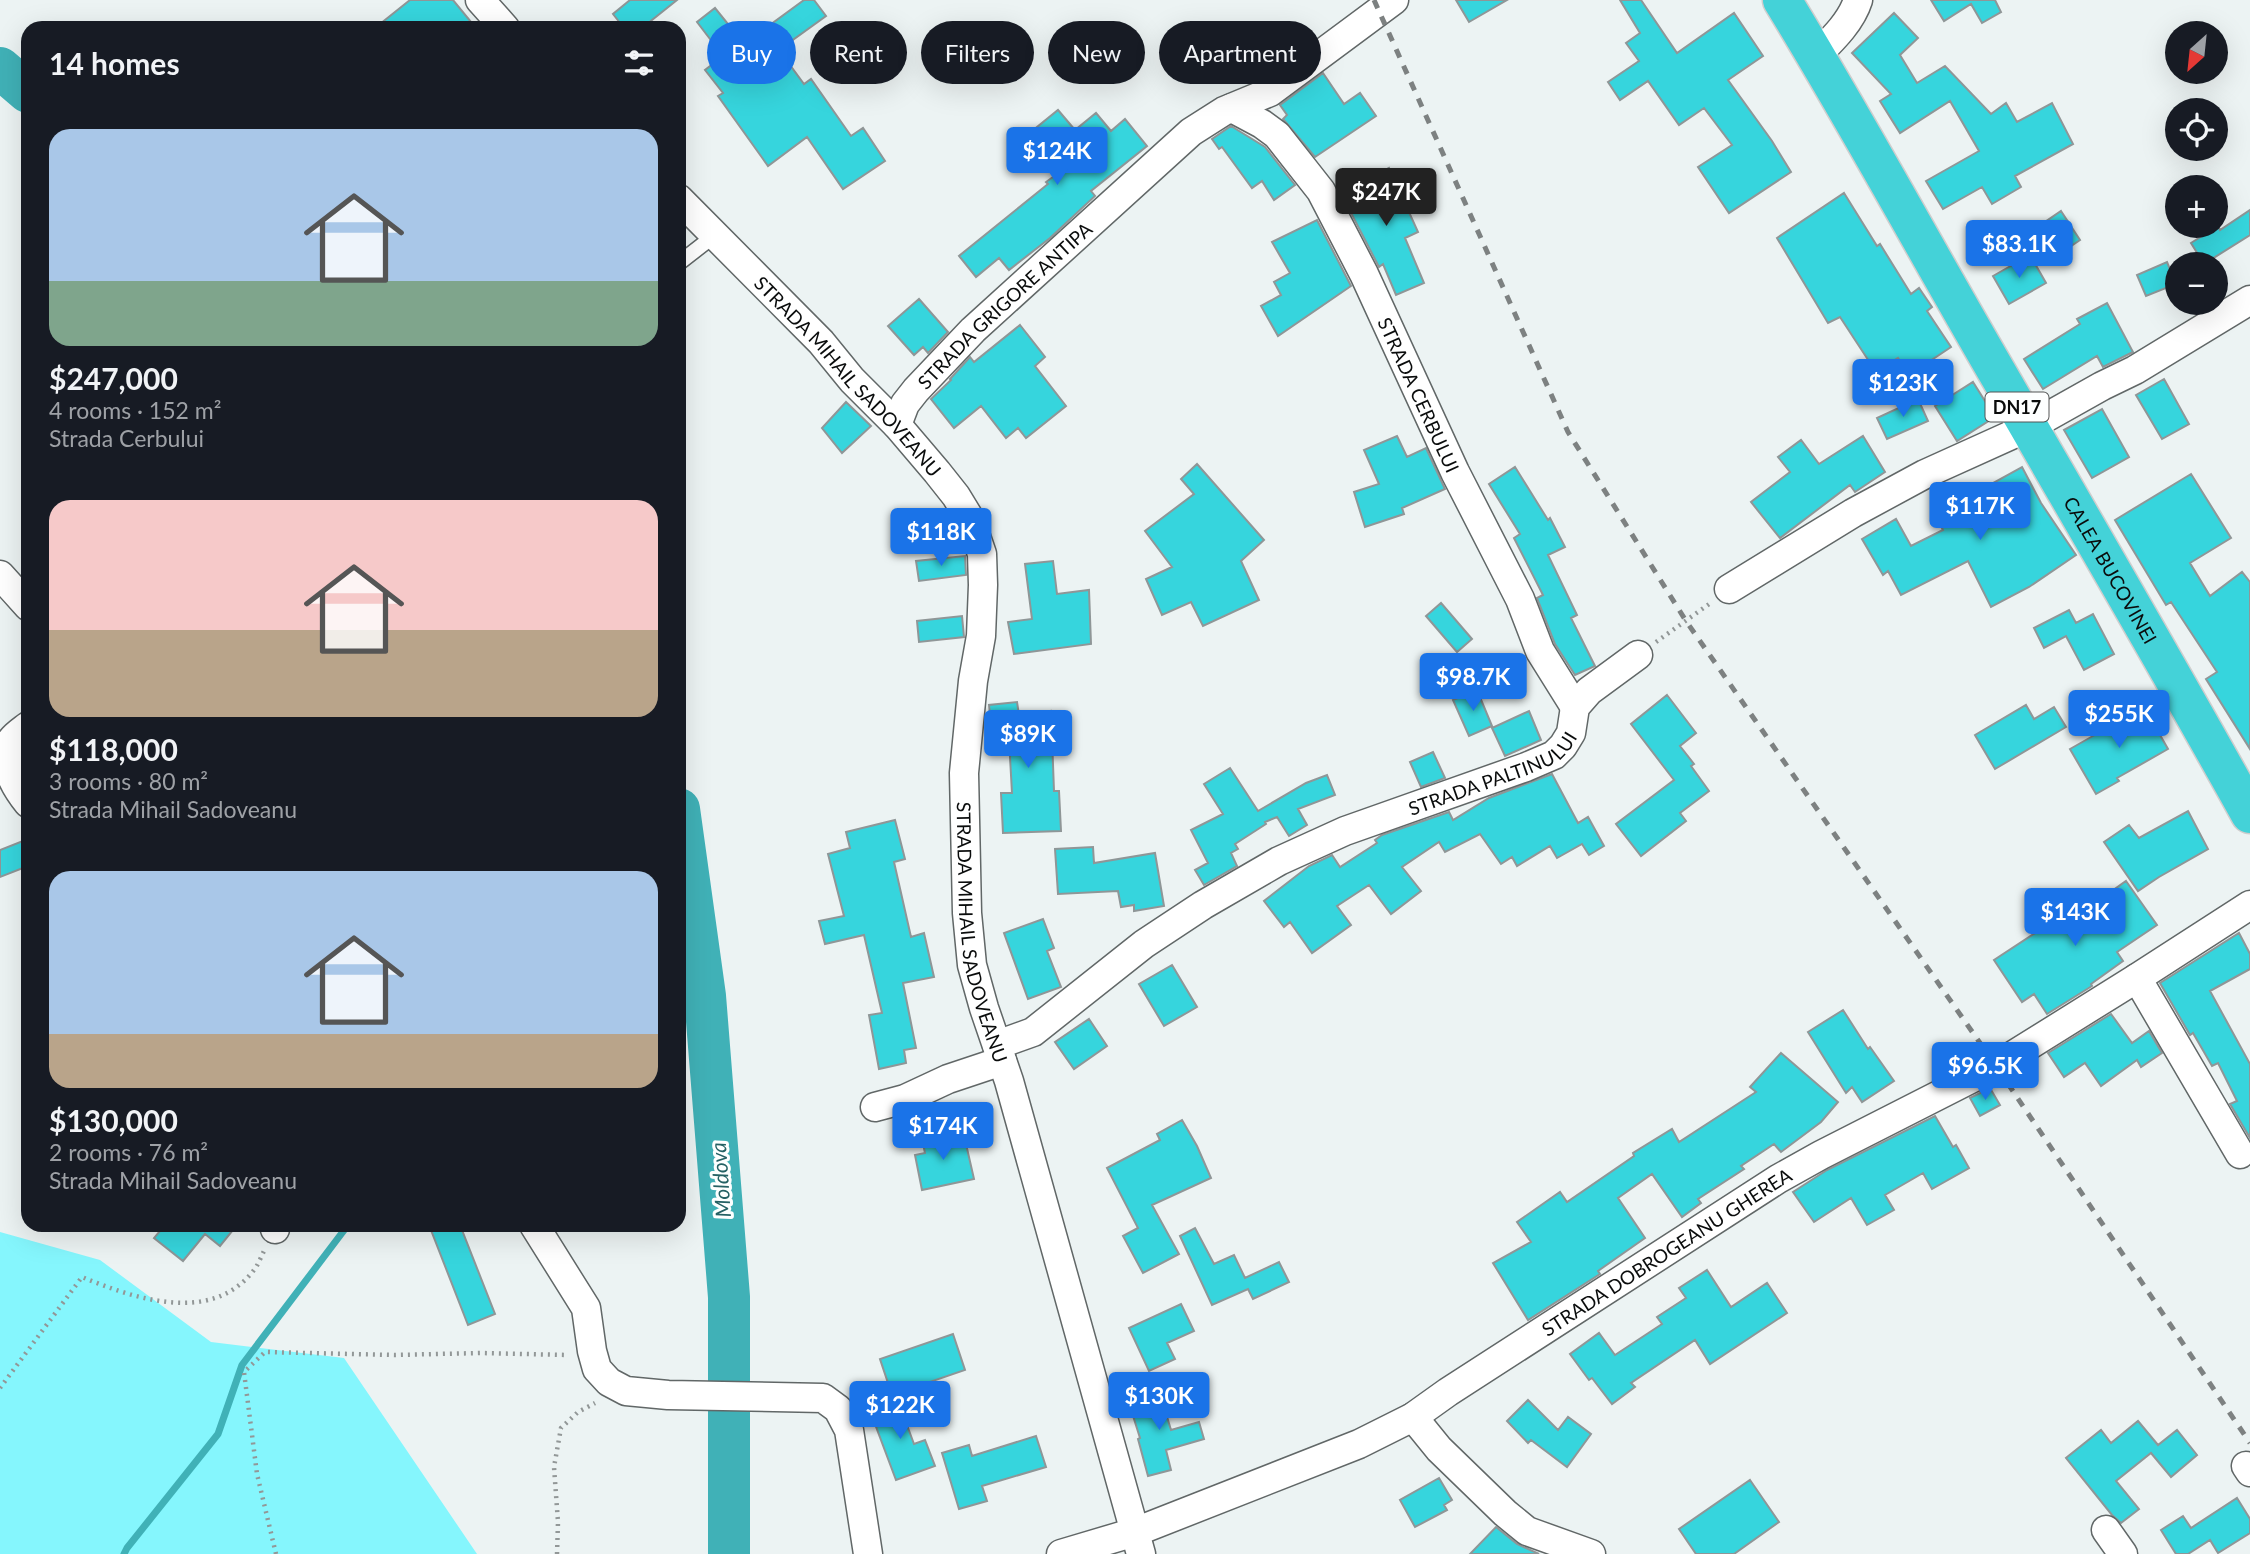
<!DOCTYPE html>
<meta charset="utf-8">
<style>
body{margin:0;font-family:Lato,sans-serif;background:#242831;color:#f1f3f6;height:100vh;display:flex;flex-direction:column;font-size:26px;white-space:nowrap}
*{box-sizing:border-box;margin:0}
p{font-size:23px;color:#9ea1a6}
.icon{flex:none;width:38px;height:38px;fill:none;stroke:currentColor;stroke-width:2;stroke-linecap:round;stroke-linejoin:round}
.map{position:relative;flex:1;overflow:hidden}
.details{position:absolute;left:21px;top:21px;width:665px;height:1211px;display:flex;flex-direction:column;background:#171b24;border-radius:21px;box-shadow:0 7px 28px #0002}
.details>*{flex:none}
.banner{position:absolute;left:707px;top:21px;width:665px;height:63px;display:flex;gap:14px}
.needle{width:46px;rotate:207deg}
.fabs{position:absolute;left:2165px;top:21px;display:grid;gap:14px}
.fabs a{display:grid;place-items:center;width:63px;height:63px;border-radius:50%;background:#171b24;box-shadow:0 7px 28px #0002;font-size:35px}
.price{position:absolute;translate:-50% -60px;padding:0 16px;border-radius:7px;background:#1a73e8;color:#fff;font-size:23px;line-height:46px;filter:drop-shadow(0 2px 4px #0008)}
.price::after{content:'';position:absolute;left:50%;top:42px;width:21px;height:16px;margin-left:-10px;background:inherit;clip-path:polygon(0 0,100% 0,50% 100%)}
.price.active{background:#222;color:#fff}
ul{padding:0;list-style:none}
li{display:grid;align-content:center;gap:14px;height:371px;padding:0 28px}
li span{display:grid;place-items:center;height:217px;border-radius:21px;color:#555}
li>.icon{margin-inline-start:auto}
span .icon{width:126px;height:126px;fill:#fffc;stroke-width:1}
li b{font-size:30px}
h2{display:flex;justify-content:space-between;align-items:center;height:84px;padding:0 28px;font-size:30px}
.tag{padding:0 24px;border-radius:32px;background:#171b24;box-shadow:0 7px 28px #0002;font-size:24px;line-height:63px}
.tag.active{background:#1a73e8;color:#fff}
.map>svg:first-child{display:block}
.green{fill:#85f6fd}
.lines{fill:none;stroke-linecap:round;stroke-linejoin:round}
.stream{stroke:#40b1b7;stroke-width:7}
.river{stroke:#40b1b7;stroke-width:42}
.building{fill:#36d5dd;stroke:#8f9697;stroke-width:2}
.service-casing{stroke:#616767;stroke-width:17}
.minor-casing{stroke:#616767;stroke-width:31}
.trunk-casing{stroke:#cecece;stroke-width:41}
.path{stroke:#929797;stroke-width:4.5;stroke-dasharray:2 5;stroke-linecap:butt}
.service{stroke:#fff;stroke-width:14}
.minor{stroke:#fff;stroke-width:28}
.trunk{stroke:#44d2d8;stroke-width:38}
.rail{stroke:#7d8181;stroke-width:5;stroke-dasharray:9 9;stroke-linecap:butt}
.labels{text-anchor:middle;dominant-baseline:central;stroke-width:6;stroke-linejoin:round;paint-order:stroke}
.shield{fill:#fdffff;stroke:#535555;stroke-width:2}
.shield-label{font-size:18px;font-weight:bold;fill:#0a0c0c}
.street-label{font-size:19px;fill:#0a0c0c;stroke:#fdffff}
.water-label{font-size:21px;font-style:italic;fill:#246164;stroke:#fdffff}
</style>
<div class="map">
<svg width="2250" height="1554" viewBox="0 0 2250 1554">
<rect width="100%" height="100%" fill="#ecf3f3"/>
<path class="green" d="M 0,1232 L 100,1260 L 211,1342 L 344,1358 L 477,1554 L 0,1554 Z"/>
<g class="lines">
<path class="stream" d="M 124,1554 L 127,1548 L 218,1434 L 242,1365 L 348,1225"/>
<path class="river" d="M 0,68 L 28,92
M 679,809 L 705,996 L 729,1297 L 729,1554"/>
</g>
<path class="building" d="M 410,0 L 453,0 L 476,28 L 375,28 Z
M 630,0 L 677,0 L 642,28 L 624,28 L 613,14 Z
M 804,0 L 814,0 L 826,16 L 779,50 L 804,84 L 811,79 L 851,136 L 863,128 L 885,161 L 843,189 L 807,137 L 768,166 L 718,96 L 723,93 L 705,70 L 723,56 L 697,22 L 715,8 L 744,44 Z
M 1456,0 L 1507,0 L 1469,22 Z
M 1620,0 L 1641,0 L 1677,53 L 1734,13 L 1763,56 L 1728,80 L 1772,141 L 1791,172 L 1729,213 L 1698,167 L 1732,145 L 1704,108 L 1679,125 L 1648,81 L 1620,100 L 1608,82 L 1639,61 L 1626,43 L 1640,33 Z
M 1931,0 L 1995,0 L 2001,12 L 1982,23 L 1971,4 L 1944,21 Z
M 1894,13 L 1918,38 L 1900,55 L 1917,83 L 1945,66 L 1991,114 L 2006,103 L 2017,122 L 2052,103 L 2073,144 L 2015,176 L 2021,187 L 1992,204 L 1982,187 L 1943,209 L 1926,181 L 1979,151 L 1950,101 L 1900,133 L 1880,101 L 1891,94 L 1852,53 Z
M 1323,73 L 1344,104 L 1360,93 L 1376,116 L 1315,157 L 1283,119 L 1287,115 L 1280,105 Z
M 1058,110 L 1075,130 L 1096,113 L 1111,131 L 1125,119 L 1147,146 L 1091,191 L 1095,196 L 1050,238 L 1009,270 L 999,258 L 976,277 L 959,256 L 1048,184 L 1046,182 L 1057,174 L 1026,136 Z
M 1231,126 L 1265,147 L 1295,185 L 1274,200 L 1262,181 L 1252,188 L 1222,147 L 1219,149 L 1212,139 Z
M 1389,168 L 1418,232 L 1405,238 L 1424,283 L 1396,295 L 1383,264 L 1379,267 L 1347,205 L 1349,203 L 1343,193 Z
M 1844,193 L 1877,246 L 1880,244 L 1911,294 L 1919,288 L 1932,307 L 1927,311 L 1951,347 L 1909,375 L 1898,358 L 1876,372 L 1840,317 L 1828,323 L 1777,238 Z
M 2250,210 L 2250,235 L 2204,264 L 2191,243 L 2218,226 L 2220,230 Z
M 2061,211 L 2080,240 L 2058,255 L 2039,226 Z
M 1317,220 L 1351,286 L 1278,336 L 1261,306 L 1281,295 L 1274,282 L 1290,273 L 1272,242 Z
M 2030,255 L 2046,283 L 2009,304 L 1993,276 Z
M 2167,262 L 2176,284 L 2146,296 L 2137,275 Z
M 919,299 L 948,332 L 928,353 L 923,347 L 914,355 L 888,326 Z
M 2107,303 L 2133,352 L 2103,367 L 2097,356 L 2043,389 L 2024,359 L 2080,324 L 2077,319 Z
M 1020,325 L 1045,357 L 1035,366 L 1066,406 L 1026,438 L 1018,428 L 1006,438 L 981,406 L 954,428 L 931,399 L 951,380 L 950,379 L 970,357 L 974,362 Z
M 2164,379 L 2189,424 L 2162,439 L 2136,395 Z
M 1973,382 L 1995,417 L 1957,441 L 1935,406 Z
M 1918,399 L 1928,421 L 1887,439 L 1877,418 Z
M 846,402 L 871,426 L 842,453 L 822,428 Z
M 2102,409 L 2129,457 L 2092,478 L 2064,430 Z
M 1397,436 L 1407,457 L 1426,448 L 1445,489 L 1402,508 L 1404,514 L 1365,527 L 1354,492 L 1379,484 L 1364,450 Z
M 1863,436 L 1885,472 L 1855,492 L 1850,485 L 1780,538 L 1751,502 L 1790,472 L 1778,457 L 1801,440 L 1819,464 Z
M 1197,464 L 1264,540 L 1241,561 L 1259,600 L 1203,626 L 1191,602 L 1162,615 L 1146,579 L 1172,567 L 1145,531 L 1194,494 L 1181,479 Z
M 1515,467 L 1548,520 L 1550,518 L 1565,547 L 1548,555 L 1577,615 L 1571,618 L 1595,666 L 1575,675 L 1555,644 L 1537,598 L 1543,595 L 1514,538 L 1520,534 L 1489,484 Z
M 2022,467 L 2041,503 L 2076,555 L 2029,587 L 1991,607 L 1968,561 L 1901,595 L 1888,571 L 1883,575 L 1862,539 L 1896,519 L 1911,546 L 1943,530 L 1935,515 Z
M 2191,474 L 2231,538 L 2190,563 L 2210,596 L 2242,572 L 2250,582 L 2250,749 L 2206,679 L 2217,672 L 2171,602 L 2166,605 L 2115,520 Z
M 965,556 L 966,575 L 919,581 L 916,561 Z
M 1053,561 L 1057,594 L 1089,590 L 1091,644 L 1014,654 L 1008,622 L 1032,619 L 1025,564 Z
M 1441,603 L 1472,639 L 1457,652 L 1426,616 Z
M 2069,610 L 2076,623 L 2093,614 L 2114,654 L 2084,670 L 2066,636 L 2044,648 L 2034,628 Z
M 962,616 L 964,637 L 919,642 L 917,621 Z
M 1477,690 L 1492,726 L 1469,736 L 1453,700 Z
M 1667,695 L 1696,733 L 1680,746 L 1694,764 L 1691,766 L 1709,791 L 1680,813 L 1686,821 L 1641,856 L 1616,824 L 1674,780 L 1631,724 Z
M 1017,702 L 1019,715 L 1051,711 L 1054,791 L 1059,791 L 1061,831 L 1003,833 L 1001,793 L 1012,793 L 1009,739 L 993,741 L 989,705 Z
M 2026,705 L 2034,719 L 2054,707 L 2066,727 L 1995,769 L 1975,735 Z
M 2144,707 L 2168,749 L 2117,778 L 2119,781 L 2096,794 L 2070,749 Z
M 1529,711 L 1541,740 L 1505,756 L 1492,728 Z
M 1433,752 L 1445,778 L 1421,787 L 1410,762 Z
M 1230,768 L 1258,811 L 1306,783 L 1327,775 L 1335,795 L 1298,809 L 1307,825 L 1289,836 L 1277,817 L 1265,822 L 1266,824 L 1235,844 L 1238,849 L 1231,853 L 1237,866 L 1204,885 L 1195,870 L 1208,863 L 1191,830 L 1223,814 L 1204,784 Z
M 1552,774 L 1578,823 L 1588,817 L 1604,846 L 1589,855 L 1582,844 L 1557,858 L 1550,846 L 1517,866 L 1512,857 L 1501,864 L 1480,834 L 1445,852 L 1439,842 L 1402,867 L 1421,891 L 1391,914 L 1369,885 L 1337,906 L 1351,925 L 1312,953 L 1290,922 L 1284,927 L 1264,901 L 1309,866 L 1332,855 L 1340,867 L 1377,843 L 1375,840 L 1382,835 L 1449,812 L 1453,820 L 1489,798 Z
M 2188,811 L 2208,849 L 2159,877 L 2138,891 L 2104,842 L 2129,825 L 2139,838 Z
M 895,820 L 905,859 L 894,862 L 911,937 L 924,933 L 934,977 L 903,983 L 916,1048 L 904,1050 L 906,1063 L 879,1069 L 869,1015 L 882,1013 L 864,935 L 825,944 L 819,921 L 844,916 L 828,854 L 850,848 L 846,832 Z
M 28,839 L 28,866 L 0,877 L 0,850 Z
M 1093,847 L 1094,863 L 1155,853 L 1164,906 L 1134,911 L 1134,905 L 1121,907 L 1118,891 L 1058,894 L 1055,849 Z
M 2126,881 L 2157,925 L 2117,952 L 2123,961 L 2091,984 L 2092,986 L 2047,1014 L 2034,994 L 2022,1002 L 1994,960 L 2064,914 L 2058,906 L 2077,892 L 2088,908 Z
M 1043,919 L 1054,948 L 1047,951 L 1061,987 L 1028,999 L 1004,933 Z
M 2239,933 L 2250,954 L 2250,969 L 2210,991 L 2250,1064 L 2250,1138 L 2230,1104 L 2237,1101 L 2218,1063 L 2212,1066 L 2193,1033 L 2190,1035 L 2160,983 Z
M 1172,965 L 1197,1007 L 1164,1026 L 1139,984 Z
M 1843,1010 L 1868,1049 L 1870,1047 L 1894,1081 L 1862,1102 L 1852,1087 L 1846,1093 L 1808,1032 Z
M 2111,1014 L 2132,1043 L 2149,1031 L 2162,1053 L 2141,1067 L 2137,1060 L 2101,1086 L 2085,1063 L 2064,1077 L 2048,1053 Z
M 1089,1019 L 1107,1046 L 1074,1069 L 1055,1042 Z
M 1781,1053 L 1838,1102 L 1821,1122 L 1781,1152 L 1774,1144 L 1741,1166 L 1744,1169 L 1698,1199 L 1701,1203 L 1682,1217 L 1652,1174 L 1618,1198 L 1645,1238 L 1598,1271 L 1600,1274 L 1528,1320 L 1493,1263 L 1531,1242 L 1517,1222 L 1560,1192 L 1567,1202 L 1634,1156 L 1633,1153 L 1672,1129 L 1679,1142 L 1756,1092 L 1750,1087 Z
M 1990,1088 L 2000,1105 L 1980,1116 L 1970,1098 Z
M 1935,1116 L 1953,1147 L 1956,1145 L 1969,1168 L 1932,1189 L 1923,1173 L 1885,1195 L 1894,1210 L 1867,1225 L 1851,1198 L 1814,1222 L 1793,1192 L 1827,1170 Z
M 1182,1120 L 1197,1146 L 1211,1178 L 1152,1205 L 1179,1254 L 1143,1273 L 1123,1236 L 1138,1228 L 1107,1168 L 1160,1140 L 1157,1134 Z
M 954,1132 L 956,1146 L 966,1144 L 974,1179 L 922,1190 L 915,1155 L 925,1153 L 922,1139 Z
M 165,1225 L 237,1225 L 220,1246 L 205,1234 L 183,1261 L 154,1238 Z
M 429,1225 L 460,1225 L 495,1314 L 468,1325 Z
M 1195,1228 L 1214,1264 L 1234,1255 L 1245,1278 L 1279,1262 L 1289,1282 L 1253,1299 L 1248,1289 L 1212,1305 L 1180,1236 Z
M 1707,1270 L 1731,1307 L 1767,1283 L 1787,1313 L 1710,1364 L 1695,1340 L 1631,1383 L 1635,1387 L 1612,1404 L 1592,1378 L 1589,1380 L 1570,1354 L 1599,1333 L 1615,1355 L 1662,1324 L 1657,1317 L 1686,1298 L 1679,1288 Z
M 1181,1304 L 1194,1331 L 1167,1343 L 1175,1359 L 1149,1371 L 1129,1328 Z
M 953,1334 L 965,1370 L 892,1395 L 880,1359 Z
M 1159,1390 L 1171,1430 L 1199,1422 L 1204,1439 L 1166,1450 L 1171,1470 L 1148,1476 L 1138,1439 L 1140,1438 L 1128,1400 Z
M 897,1398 L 914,1444 L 925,1440 L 935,1466 L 896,1480 L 869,1408 Z
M 1528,1400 L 1558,1430 L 1568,1417 L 1591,1434 L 1567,1467 L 1531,1440 L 1528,1443 L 1507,1421 Z
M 2138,1421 L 2158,1445 L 2177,1430 L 2197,1455 L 2171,1477 L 2151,1453 L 2116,1481 L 2139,1509 L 2121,1523 L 2112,1515 L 2066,1458 L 2101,1430 L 2111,1443 Z
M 1036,1436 L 1046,1467 L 982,1486 L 987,1501 L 959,1509 L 942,1453 L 969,1445 L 972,1456 Z
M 1439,1478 L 1452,1500 L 1444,1505 L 1447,1510 L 1415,1527 L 1400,1500 Z
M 1750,1480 L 1779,1522 L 1734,1554 L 1696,1554 L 1679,1529 Z
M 2237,1498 L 2250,1519 L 2250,1533 L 2218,1553 L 2210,1540 L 2188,1554 L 2176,1554 L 2161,1530 L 2183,1516 L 2191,1528 Z
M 1496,1527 L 1517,1544 L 1539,1554 L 1470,1554 Z"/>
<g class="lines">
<g class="service-casing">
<path id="service" d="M 679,263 L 715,235"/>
</g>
<g class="minor-casing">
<g id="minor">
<path d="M 480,0 L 505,28"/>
<path d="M 1816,56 C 1832,40 1851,22 1858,0"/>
<path id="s1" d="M 1232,108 L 1262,124 L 1277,135 L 1321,191 L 1364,274 L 1455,472 L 1520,599 L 1540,651 L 1575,707"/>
<path id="s2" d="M 679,199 L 821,342 L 852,380 L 897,425 L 937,472 L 956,496 L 970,519 L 982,554 L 983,585 L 981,636 L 973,681 L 964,773 L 967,913 L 972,965 L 984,1008 L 1009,1081 L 1141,1554"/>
<path id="s3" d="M 897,425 L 905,404 L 916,390 L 973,330 L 1191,132 L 1224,111 L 1270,92 L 1394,0"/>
<path d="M 0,575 L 28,606"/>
<path d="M 1729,589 L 1853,513 L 1925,474 L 2029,427 L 2102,386 L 2135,370 L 2250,300"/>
<path d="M 28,726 C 23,730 15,735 11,741 C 0,762 15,787 28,803"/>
<path d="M 2137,978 L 2240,1154"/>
<path id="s4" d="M 997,1045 L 1033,1032 L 1144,944 L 1203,905 L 1279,861 L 1345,831 L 1526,767 L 1554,755 L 1563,746 L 1571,733 L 1575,707 L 1589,691 L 1638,655"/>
<path d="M 875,1107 L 905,1099 L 948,1079 L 1002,1061"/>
<path d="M 274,1225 L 275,1229"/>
<path d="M 534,1225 L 586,1308 L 592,1351 L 597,1369 L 609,1382 L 626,1391 L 668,1395 L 823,1398 L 838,1409 L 849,1430 L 868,1554"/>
<path d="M 1413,1417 L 1439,1449 L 1505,1513 L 1527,1531 L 1591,1554"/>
<path d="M 2246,1466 L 2250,1472"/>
<path d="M 2106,1530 L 2123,1554"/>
<path id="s5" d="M 1061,1554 L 1135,1532 L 1359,1444 L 1413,1417 L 1448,1392 L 1778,1179 L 1821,1155 L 1996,1066 L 2137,978 L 2250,905"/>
</g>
</g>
<g class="trunk-casing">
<g id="trunk">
<path id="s6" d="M 1782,0 C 1860,127 1930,258 2005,386 C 2087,528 2170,670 2250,814"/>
</g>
</g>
<path class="path" d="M 1656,642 L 1712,602
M 0,1388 L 82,1277 C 135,1299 212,1325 254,1270 C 258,1265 261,1257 264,1251
M 276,1554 L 257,1474 L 244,1372 L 265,1352 L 395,1355 L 480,1353 L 568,1355
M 557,1554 L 558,1522 L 554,1467 L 561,1428 L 578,1412 L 595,1403"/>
<use href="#service" class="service"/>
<use href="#minor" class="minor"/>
<use href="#trunk" class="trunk"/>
<path class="rail" d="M 1374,0 L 1568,432 L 1686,621 L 1996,1066 L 2250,1443"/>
</g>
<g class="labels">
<rect class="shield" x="1985.5" y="392.5" width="63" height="29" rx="5"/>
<g class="shield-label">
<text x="2017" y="407">DN17</text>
</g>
<g class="street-label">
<text stroke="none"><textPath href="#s3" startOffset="163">STRADA GRIGORE ANTIPA</textPath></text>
<text stroke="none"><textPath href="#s2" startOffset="245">STRADA MIHAIL SADOVEANU</textPath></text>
<text stroke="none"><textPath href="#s1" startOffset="350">STRADA CERBULUI</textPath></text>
<text stroke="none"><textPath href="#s6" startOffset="658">CALEA BUCOVINEI</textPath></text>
<text stroke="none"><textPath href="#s4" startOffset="570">STRADA PALTINULUI</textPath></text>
<text stroke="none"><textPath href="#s2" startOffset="852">STRADA MIHAIL SADOVEANU</textPath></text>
<text stroke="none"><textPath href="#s5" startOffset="681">STRADA DOBROGEANU GHEREA</textPath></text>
</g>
<g class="water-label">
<text transform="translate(720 1180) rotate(-94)">Moldova</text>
</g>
</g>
</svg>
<div class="fabs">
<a><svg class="needle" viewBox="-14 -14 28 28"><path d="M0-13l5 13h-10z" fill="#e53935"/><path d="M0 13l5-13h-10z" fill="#9ea1a6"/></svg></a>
<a><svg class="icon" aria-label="locate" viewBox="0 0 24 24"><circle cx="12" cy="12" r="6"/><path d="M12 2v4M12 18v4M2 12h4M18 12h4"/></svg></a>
<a>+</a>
<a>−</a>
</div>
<b class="price" style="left:1057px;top:187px">$124K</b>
<b class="price active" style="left:1386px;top:228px">$247K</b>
<b class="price" style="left:2019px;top:280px">$83.1K</b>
<b class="price" style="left:1903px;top:419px">$123K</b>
<b class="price" style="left:1980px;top:542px">$117K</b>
<b class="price" style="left:941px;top:568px">$118K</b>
<b class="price" style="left:1473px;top:713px">$98.7K</b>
<b class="price" style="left:2119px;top:750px">$255K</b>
<b class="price" style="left:1028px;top:770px">$89K</b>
<b class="price" style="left:2075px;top:948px">$143K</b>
<b class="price" style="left:1985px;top:1102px">$96.5K</b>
<b class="price" style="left:943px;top:1162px">$174K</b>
<b class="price" style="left:1159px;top:1432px">$130K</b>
<b class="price" style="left:900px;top:1441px">$122K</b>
<div class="banner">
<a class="tag active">Buy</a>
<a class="tag">Rent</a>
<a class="tag">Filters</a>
<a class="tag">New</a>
<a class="tag">Apartment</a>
</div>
<section class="details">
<h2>14 homes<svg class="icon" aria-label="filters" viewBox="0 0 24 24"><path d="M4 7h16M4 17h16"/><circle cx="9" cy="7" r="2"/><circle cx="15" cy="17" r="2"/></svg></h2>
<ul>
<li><span style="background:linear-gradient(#a9c7e8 70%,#7fa58c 0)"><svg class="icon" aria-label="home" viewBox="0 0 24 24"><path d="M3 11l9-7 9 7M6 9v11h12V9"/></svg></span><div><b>$247,000</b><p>4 rooms · 152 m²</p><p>Strada Cerbului</p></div></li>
<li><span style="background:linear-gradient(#f6c9c9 60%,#b9a48a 0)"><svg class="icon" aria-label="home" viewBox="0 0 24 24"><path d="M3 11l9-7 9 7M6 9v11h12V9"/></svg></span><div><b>$118,000</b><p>3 rooms · 80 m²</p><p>Strada Mihail Sadoveanu</p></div></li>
<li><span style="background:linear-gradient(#a9c7e8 75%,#b9a48a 0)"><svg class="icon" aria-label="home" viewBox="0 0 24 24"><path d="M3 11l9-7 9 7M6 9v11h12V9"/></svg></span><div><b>$130,000</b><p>2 rooms · 76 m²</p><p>Strada Mihail Sadoveanu</p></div></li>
</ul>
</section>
</div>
